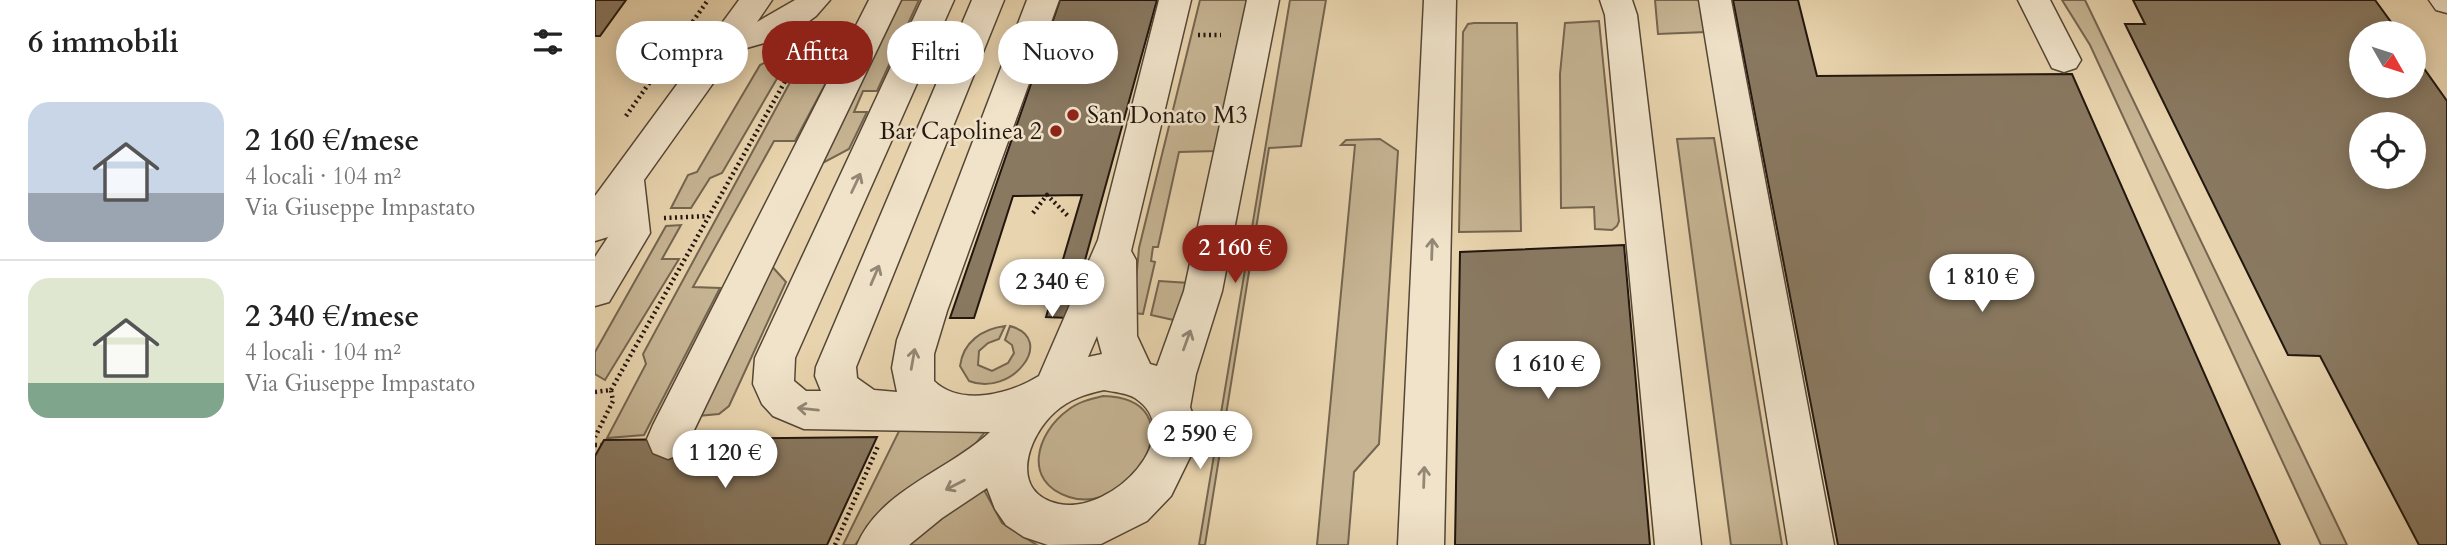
<!DOCTYPE html>
<html lang="it">
<meta charset="utf-8">
<style>
body{margin:0;font-family:Cardo,serif;background:#f2f2f2;color:#222;height:100vh;display:flex;flex-direction:column;font-size:26px;white-space:nowrap}
*{box-sizing:border-box;margin:0}
p{font-size:23px;color:#767676}
.icon{flex:none;width:38px;height:38px;fill:none;stroke:currentColor;stroke-width:2;stroke-linecap:round;stroke-linejoin:round}
.map{position:relative;flex:1;overflow:hidden}
.sheet{display:flex;flex-direction:column;background:#fff;width:595px}
.sheet>*{flex:none}
.hud{position:absolute;left:21px;top:21px;width:665px;height:63px;display:flex;gap:14px}
.needle{width:46px;rotate:129deg}
.controls{position:absolute;left:1754px;top:21px;display:grid;gap:14px}
.controls a{display:grid;place-items:center;width:77px;height:77px;border-radius:50%;background:#fff;box-shadow:0 4px 18px #0003;font-size:35px}
.price{position:absolute;translate:-50% -60px;padding:0 16px;border-radius:24px;background:#fff;color:#222;font-size:23px;line-height:46px;filter:drop-shadow(0 2px 4px #0008)}
.price::after{content:'';position:absolute;left:50%;top:42px;width:21px;height:16px;margin-left:-10px;background:inherit;clip-path:polygon(0 0,100% 0,50% 100%)}
.price.current{background:#8f2418;color:#fff}
ul{padding:0;list-style:none}
li{display:flex;align-items:center;gap:21px;height:175px;padding:0 28px}
li+li{border-top:2px solid #e0e0e0}
li span{display:grid;place-items:center;flex:none;width:196px;height:140px;border-radius:21px;color:#555}
li>.icon{margin-inline-start:auto}
span .icon{width:84px;height:84px;fill:#fffc;stroke-width:1}
li b{font-size:30px}
h2{display:flex;justify-content:space-between;align-items:center;height:84px;padding:0 28px;font-size:30px}
.tag{padding:0 24px;border-radius:32px;background:#fff;box-shadow:0 4px 18px #0003;font-size:24px;line-height:63px}
.tag.current{background:#8f2418;color:#fff}
main{display:flex;flex:1;min-height:0}
.map>svg:first-child{display:block}
.green{fill:#c6b493;stroke:#746550;stroke-width:2}
.building{fill:#897961;stroke:#22160e;stroke-width:2;fill-rule:evenodd}
.lines{fill:none;stroke-linecap:round;stroke-linejoin:round}
.minor-casing{stroke:#544636;stroke-width:3}
.path{stroke:#22160e;stroke-width:4.5;stroke-dasharray:2 3.5;stroke-linecap:butt}
.minor{fill:#f0e3ca;fill-rule:evenodd}
.oneway{stroke:#938775}
.poi-dot{fill:#8f2418;stroke:#f0e3ca;stroke-width:2.5}
.labels{text-anchor:middle;dominant-baseline:central;stroke-width:5;stroke-linejoin:round;paint-order:stroke}
.poi-label{font-size:24px;fill:#22160e;stroke:#f0e3ca;text-anchor:start}
</style>
<main>
<section class="sheet">
<h2>6 immobili<svg class="icon" aria-label="filters" viewBox="0 0 24 24"><path d="M4 7h16M4 17h16"/><circle cx="9" cy="7" r="2"/><circle cx="15" cy="17" r="2"/></svg></h2>
<ul>
<li><span style="background:linear-gradient(#c9d6e8 65%,#9aa5b1 0)"><svg class="icon" aria-label="home" viewBox="0 0 24 24"><path d="M3 11l9-7 9 7M6 9v11h12V9"/></svg></span><div><b>2 160 €/mese</b><p>4 locali · 104 m²</p><p>Via Giuseppe Impastato</p></div></li>
<li><span style="background:linear-gradient(#dfe7d0 75%,#7fa58c 0)"><svg class="icon" aria-label="home" viewBox="0 0 24 24"><path d="M3 11l9-7 9 7M6 9v11h12V9"/></svg></span><div><b>2 340 €/mese</b><p>4 locali · 104 m²</p><p>Via Giuseppe Impastato</p></div></li>
</ul>
</section>
<div class="map">
<svg width="1852" height="545" viewBox="0 0 1852 545">
<rect width="100%" height="100%" fill="#e8d4ae"/>
<filter id="stains"><feTurbulence type="fractalNoise" baseFrequency=".00286" numOctaves="4"/><feColorMatrix values="0 0 0 0 .2 0 0 0 0 .09 0 0 0 0 .02 0 0 0 .5 -.17"/></filter>
<radialGradient id="worn" r=".72"><stop offset=".6" stop-color="#630" stop-opacity="0"/><stop offset="1" stop-color="#630" stop-opacity=".3"/></radialGradient>
<path class="green" d="M 303,0 L 324,0 L 282,91 L 268,91 L 259,112 L 272,112 L 254,149 L 224,165 Z
M 605,0 L 652,0 L 621,151 L 584,152 L 563,247 L 558,247 L 556,261 L 560,262 L 548,314 L 538,313 L 544,248 Z
M 695,0 L 731,0 L 706,146 L 674,148 L 610,545 L 604,545 Z
M 1060,0 L 1105,0 L 1111,32 L 1063,34 Z
M 1467,0 L 1490,0 L 1752,545 L 1726,545 L 1495,45 Z
M 1004,21 L 1024,221 L 1022,226 L 1017,230 L 1000,229 L 999,207 L 966,208 L 965,74 L 970,23 Z
M 879,23 L 922,23 L 926,231 L 864,232 L 868,32 L 873,24 Z
M 185,55 L 194,58 L 127,173 L 115,178 L 96,208 L 76,208 L 93,175 L 102,172 L 165,65 Z
M 212,59 L 243,60 L 200,141 L 179,141 L 98,287 L 125,288 L 49,435 L 12,438 L 51,364 L 48,354 L 206,62 Z
M 1119,138 L 1187,545 L 1136,545 L 1082,139 Z
M 785,139 L 803,151 L 784,444 L 759,472 L 753,545 L 722,545 L 760,145 L 746,145 L 751,140 Z
M 86,225 L 67,259 L 84,259 L 10,380 L 0,374 L 0,352 L 71,226 Z
M 174,263 L 191,282 L 134,406 L 124,414 L 102,416 Z
M 564,281 L 594,283 L 583,321 L 556,315 Z
M 410,326 L 404,339 L 393,343 L 384,351 L 383,365 L 397,371 L 413,363 L 419,353 L 417,345 L 410,340 L 415,326 C 463,339 416,398 374,381 L 365,366 C 368,342 387,329 410,326 Z
M 508,396 C 604,398 539,518 474,497 C 427,482 441,433 473,410 C 483,402 495,399 508,396 Z
M 308,423 L 388,429 L 389,433 L 377,448 L 269,533 L 260,545 L 248,545 Z
M 388,488 L 407,523 L 442,545 L 305,545 Z"/>
<path class="building" d="M 0,0 L 31,0 L 5,36 L 0,36 Z
M 465,0 L 562,0 L 474,318 L 451,317 L 487,195 L 418,196 L 379,318 L 355,318 Z
M 1138,0 L 1203,0 L 1222,76 L 1477,74 L 1685,545 L 1243,545 Z
M 1538,0 L 1780,0 L 1804,33 L 1766,33 L 1766,86 L 1818,86 L 1818,53 L 1852,101 L 1852,545 L 1824,545 L 1725,356 L 1693,355 L 1530,24 L 1550,24 ZM 1766,124 L 1818,124 L 1818,177 L 1766,177 Z
M 1029,245 L 1055,545 L 860,545 L 865,252 Z
M 282,437 L 232,545 L 0,545 L 0,456 L 9,440 Z"/>
<g class="lines">
<g class="minor-casing">
<path id="minor" d="M 144,0 L 177,0 L 162,22 L 200,0 L 235,0 L 221,16 L 202,30 L 180,40 L 141,51 L 49,180 L 55,233 L 14,302 L 0,306 L 0,257 L 17,231 L 13,237 L 0,241 L 0,196 Z
M 274,0 L 306,0 L 88,453 L 73,459 L 58,453 L 52,439 L 58,425 Z
M 327,0 L 359,0 L 200,358 L 199,381 L 211,391 L 226,391 L 220,376 L 221,367 L 377,0 L 409,0 L 261,367 L 262,378 L 279,390 L 302,392 L 297,368 L 302,340 L 432,0 L 464,0 L 352,311 L 339,354 L 339,381 C 366,407 415,394 444,376 L 503,240 L 564,0 L 596,0 L 536,251 L 541,260 L 542,336 L 555,364 L 562,366 L 589,291 L 652,0 L 684,0 L 627,291 L 601,374 L 595,407 L 601,424 L 597,453 L 576,496 L 552,521 L 506,544 L 453,545 L 429,537 L 411,525 L 400,509 L 392,488 L 347,518 L 314,545 L 262,545 C 285,490 353,471 395,432 L 209,429 L 178,416 L 167,404 L 158,384 L 160,358 ZM 502,336 L 507,354 L 493,357 ZM 509,390 C 519,392 532,393 540,398 C 595,434 517,515 464,504 C 413,493 432,437 460,412 C 474,399 491,394 509,390 Z
M 829,0 L 861,0 L 849,545 L 803,545 Z
M 1005,0 L 1037,0 L 1042,15 L 1106,545 L 1060,545 L 1010,15 Z
M 1104,0 L 1136,0 L 1239,545 L 1193,545 Z
M 1423,0 L 1455,0 L 1486,60 L 1481,68 L 1469,72 L 1457,68 Z
M 1834,0 L 1852,0 L 1852,13 L 1841,10 Z"/>
</g>
<path class="path" d="M 603,35 L 626,35
M 31,116 L 113,0
M 438,213 L 452,195 L 474,217
M 69,218 L 113,216
M 16,390 L 210,46
M 0,392 L 16,390 L 18,401 L 0,437
M 0,445 L 6,445
M 240,545 L 283,446"/>
<use href="#minor" class="minor"/>
</g>
<defs><path id="oneway-shaft" d="M-6 0H5M1.5-3L5.5 0L1.5 3" fill="none" stroke-width="1.6" stroke-linecap="round" stroke-linejoin="round" transform="scale(1.75)"/></defs>
<g class="oneway">
<use href="#oneway-shaft" transform="translate(261 183) rotate(-65)"/>
<use href="#oneway-shaft" transform="translate(837 249) rotate(-88)"/>
<use href="#oneway-shaft" transform="translate(280 275) rotate(-67)"/>
<use href="#oneway-shaft" transform="translate(592 340) rotate(-70)"/>
<use href="#oneway-shaft" transform="translate(318 359) rotate(-80)"/>
<use href="#oneway-shaft" transform="translate(213 409) rotate(-174)"/>
<use href="#oneway-shaft" transform="translate(829 477) rotate(-88)"/>
<use href="#oneway-shaft" transform="translate(360 485) rotate(153)"/>
</g>
<g class="poi-dot">
<circle cx="478" cy="115" r="7"/>
<circle cx="461" cy="131" r="7"/>
</g>
<g class="labels">
<g class="poi-label">
<text x="492" y="115">San Donato M3</text>
<text x="447" y="131" text-anchor="end">Bar Capolinea 2</text>
</g>
</g>
<rect width="100%" height="100%" filter="url(#stains)"/>
<rect width="100%" height="100%" fill="url(#worn)"/>
</svg>
<div class="controls">
<a><svg class="needle" viewBox="-14 -14 28 28"><path d="M0-13l5 13h-10z" fill="#e53935"/><path d="M0 13l5-13h-10z" fill="#767676"/></svg></a>
<a><svg class="icon" aria-label="locate" viewBox="0 0 24 24"><circle cx="12" cy="12" r="6"/><path d="M12 2v4M12 18v4M2 12h4M18 12h4"/></svg></a>
</div>
<b class="price current" style="left:640px;top:285px">2 160 €</b>
<b class="price" style="left:1387px;top:314px">1 810 €</b>
<b class="price" style="left:457px;top:319px">2 340 €</b>
<b class="price" style="left:953px;top:401px">1 610 €</b>
<b class="price" style="left:605px;top:471px">2 590 €</b>
<b class="price" style="left:130px;top:490px">1 120 €</b>
<div class="hud">
<a class="tag">Compra</a>
<a class="tag current">Affitta</a>
<a class="tag">Filtri</a>
<a class="tag">Nuovo</a>
</div>
</div>
</main>
